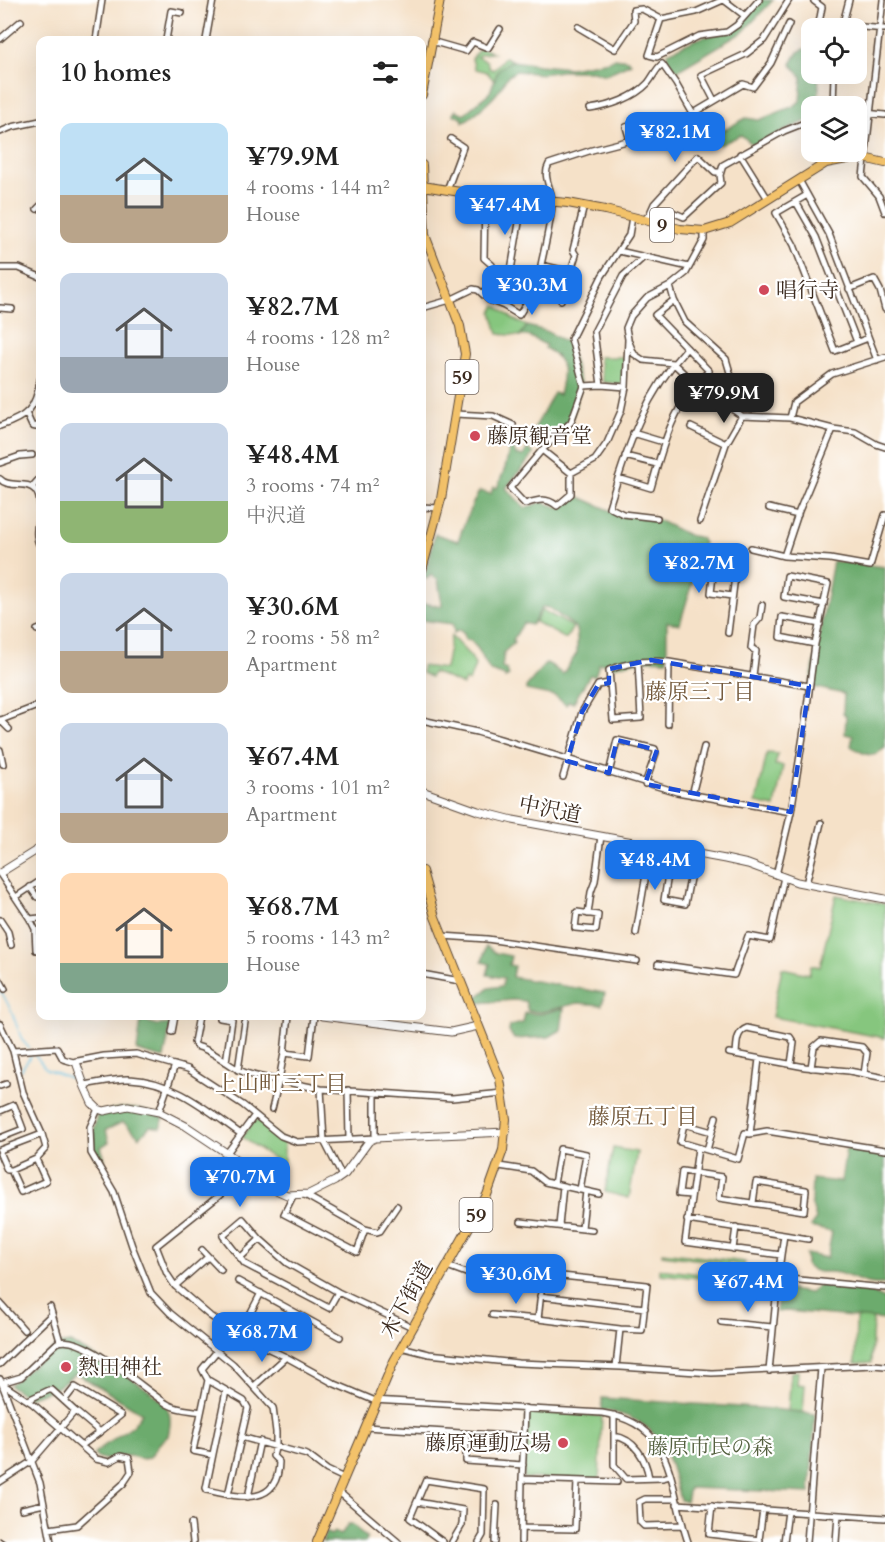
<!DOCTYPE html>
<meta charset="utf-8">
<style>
body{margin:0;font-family:Cardo,"Noto Serif JP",serif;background:#f6f6f6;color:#222;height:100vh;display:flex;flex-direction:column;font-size:22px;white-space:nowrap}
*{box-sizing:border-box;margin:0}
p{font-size:20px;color:#767676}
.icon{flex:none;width:33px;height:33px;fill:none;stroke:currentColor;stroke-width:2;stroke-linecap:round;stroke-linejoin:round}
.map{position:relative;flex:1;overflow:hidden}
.sheet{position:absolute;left:36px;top:36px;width:390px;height:984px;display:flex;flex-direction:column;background:#fff;border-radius:12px;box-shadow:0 6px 24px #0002}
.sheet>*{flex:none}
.tools{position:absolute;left:801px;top:18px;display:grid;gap:12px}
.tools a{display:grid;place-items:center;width:66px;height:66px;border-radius:12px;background:#fff;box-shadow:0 6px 24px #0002;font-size:30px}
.price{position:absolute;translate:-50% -51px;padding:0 14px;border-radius:12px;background:#1a73e8;color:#fff;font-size:20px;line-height:39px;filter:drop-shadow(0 2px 3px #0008)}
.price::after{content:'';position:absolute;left:50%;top:36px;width:18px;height:14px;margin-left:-9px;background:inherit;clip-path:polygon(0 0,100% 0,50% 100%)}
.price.current{background:#222;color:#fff}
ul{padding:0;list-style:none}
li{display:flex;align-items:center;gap:18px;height:150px;padding:0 24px}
li span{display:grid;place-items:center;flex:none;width:168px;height:120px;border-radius:12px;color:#555}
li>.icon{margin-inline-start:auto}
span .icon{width:72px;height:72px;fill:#fffc;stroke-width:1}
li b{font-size:26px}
h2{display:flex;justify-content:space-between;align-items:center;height:72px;padding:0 24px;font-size:26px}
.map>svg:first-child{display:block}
.green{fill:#86c67e;stroke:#60784e;stroke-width:1.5}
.forest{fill:#6cab6d;stroke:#546a46;stroke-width:1.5}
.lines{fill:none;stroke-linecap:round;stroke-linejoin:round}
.stream{stroke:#62bfe0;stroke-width:1.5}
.minor-casing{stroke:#574538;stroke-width:8}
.tertiary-casing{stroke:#574538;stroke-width:9}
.primary-casing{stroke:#574538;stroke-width:10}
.minor{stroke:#fff;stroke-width:5}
.tertiary{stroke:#fff;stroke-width:7}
.primary{stroke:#f3c26a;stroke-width:8}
.rail{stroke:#3b2a1e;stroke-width:1.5}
.marked{fill:none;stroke:#1d4ed8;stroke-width:4.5;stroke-dasharray:12 8;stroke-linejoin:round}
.poi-dot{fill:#d1495b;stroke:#fff;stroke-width:2}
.labels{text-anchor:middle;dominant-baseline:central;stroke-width:4.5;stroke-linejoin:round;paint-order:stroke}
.shield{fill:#fff;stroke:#766a62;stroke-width:1.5}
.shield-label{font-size:20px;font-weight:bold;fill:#3b2a1e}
.poi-label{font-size:21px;fill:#3b2a1e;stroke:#fff;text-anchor:start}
.street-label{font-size:21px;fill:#3b2a1e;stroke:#fff}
.park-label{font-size:21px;fill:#556140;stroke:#fff}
.neighbourhood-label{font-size:22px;fill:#73583a;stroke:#fff}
</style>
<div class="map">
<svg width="885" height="1542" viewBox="0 0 885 1542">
<rect width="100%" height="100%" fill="#fff"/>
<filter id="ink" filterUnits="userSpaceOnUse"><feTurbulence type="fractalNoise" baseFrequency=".0167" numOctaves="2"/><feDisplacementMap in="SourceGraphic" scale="12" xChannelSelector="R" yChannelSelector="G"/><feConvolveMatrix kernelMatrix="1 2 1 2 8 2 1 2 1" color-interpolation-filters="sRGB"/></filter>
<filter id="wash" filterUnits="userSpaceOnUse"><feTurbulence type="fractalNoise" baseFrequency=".008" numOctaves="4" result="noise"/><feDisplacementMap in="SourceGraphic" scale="24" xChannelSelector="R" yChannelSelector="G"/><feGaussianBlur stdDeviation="1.35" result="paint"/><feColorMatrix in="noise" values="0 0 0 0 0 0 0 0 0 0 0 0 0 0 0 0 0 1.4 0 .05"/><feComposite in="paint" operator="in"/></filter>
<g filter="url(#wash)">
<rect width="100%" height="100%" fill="#f5e1c8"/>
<path class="green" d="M 482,48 L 493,53 L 481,54 L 477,57 L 487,61 L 489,68 L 493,70 L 505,57 L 513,61 L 507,63 L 495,82 L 487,72 L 475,69 L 472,59 L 477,51 Z
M 496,305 L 513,319 L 527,326 L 520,336 L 498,334 L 492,312 Z
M 599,357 L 624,357 L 622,384 L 603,382 Z
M 542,610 L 573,627 L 566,639 L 535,622 Z
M 451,636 L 471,657 L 475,665 L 469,682 L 465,680 L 463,685 L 433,672 L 430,677 L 422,673 L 422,666 L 445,669 Z
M 767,753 L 778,754 L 775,765 L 783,766 L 775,807 L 756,803 Z
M 836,895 L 885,904 L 885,1038 L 772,1017 L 782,968 L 809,974 L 811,965 L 820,967 Z
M 258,1120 L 284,1141 L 284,1163 L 271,1157 L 242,1137 L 254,1121 Z
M 613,1148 L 637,1152 L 629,1198 L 605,1192 Z
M 662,1252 L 745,1262 L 744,1266 L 728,1263 L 726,1274 L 723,1274 L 719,1280 L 660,1274 L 660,1269 L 718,1276 L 720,1262 L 662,1255 Z
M 856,1317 L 873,1319 L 871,1363 L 855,1364 Z
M 798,1371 L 797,1384 L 805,1385 L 803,1412 L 788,1411 L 791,1372 Z
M 527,1411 L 602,1416 L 599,1480 L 524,1478 Z"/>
<path class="forest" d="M 762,0 L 773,0 L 743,32 L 677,71 L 667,58 L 668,52 L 697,39 L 736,28 Z
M 804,49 L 811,49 L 812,74 L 818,74 L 819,89 L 817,106 L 812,106 L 811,119 L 753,145 L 741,135 L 720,145 L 715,142 L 716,134 L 746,118 L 759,120 L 794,106 L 800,101 L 802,77 L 791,64 L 798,52 Z
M 615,58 L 628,60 L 631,63 L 605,75 L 593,71 L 561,71 L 541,74 L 516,71 C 503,77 505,84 497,93 C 492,100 470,119 463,122 L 463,119 L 453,114 L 456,110 L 464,114 L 490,92 L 498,70 L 507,63 L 513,61 L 539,65 L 570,68 L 609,61 Z
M 527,326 L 546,331 L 568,343 L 581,385 L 571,422 L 545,441 L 533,431 L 554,393 L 559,395 C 564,374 567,359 545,348 L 546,345 L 528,336 L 520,336 Z
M 511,443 L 516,455 L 523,456 L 527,449 L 533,453 L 533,455 L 506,488 L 525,508 L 542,502 L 561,508 L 575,495 L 616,513 L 656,519 L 688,535 L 701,538 L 704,543 L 680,624 L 667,622 L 667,660 C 648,658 632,662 613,667 L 606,663 L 599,664 L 595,676 L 590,675 L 573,703 L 569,701 L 566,705 L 555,696 L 526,690 L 526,687 L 546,663 C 552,664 556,671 563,674 L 577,653 L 577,635 L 575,627 L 549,608 L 543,607 C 537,612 537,620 531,625 L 523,623 L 513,640 L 514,643 L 504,652 L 502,668 L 507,670 L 509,676 L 505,678 L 505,676 L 490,671 L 478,649 L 470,640 L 465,640 L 464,634 L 459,630 L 454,633 L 453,624 L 422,620 L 422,603 L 442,606 L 438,580 L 431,575 L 427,579 L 424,578 L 435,534 L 458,541 C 461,532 475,495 480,491 L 491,494 L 493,487 L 497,488 L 505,468 Z
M 833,561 L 885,567 L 885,748 C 882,750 879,752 876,754 C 869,757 857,751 851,746 L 853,736 L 845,734 L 846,716 L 843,713 L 844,694 L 813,687 L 811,681 Z
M 486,946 L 496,953 L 511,956 L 509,965 L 514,966 L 512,977 L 605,993 L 602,1005 L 578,1003 L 541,1012 L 528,1011 L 525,1001 L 513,1000 L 478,1003 L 475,1005 L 473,1000 L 489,988 L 502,986 L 504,978 L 487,975 L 490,964 L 482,962 Z
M 564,1008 L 561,1030 L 549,1037 L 514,1039 L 509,1031 L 510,1026 L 523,1023 L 525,1013 L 541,1014 Z
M 141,1020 L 157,1025 L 171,1024 L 164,1058 L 137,1051 Z
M 120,1108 L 140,1109 L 164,1118 L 160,1128 L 150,1126 L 140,1137 L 123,1122 L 106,1130 L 109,1142 L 101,1147 L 105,1159 L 97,1160 C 89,1143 93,1129 98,1112 Z
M 846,1148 L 885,1155 L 884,1284 C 866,1286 854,1277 838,1273 C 824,1270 819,1276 806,1266 L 806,1254 L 827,1258 L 832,1232 L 810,1227 L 816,1219 L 811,1202 L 812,1179 L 841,1182 Z
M 780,1284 L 789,1290 L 810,1293 L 819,1285 L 864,1289 L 885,1299 L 885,1320 L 786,1311 L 776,1312 Z
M 70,1343 C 91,1354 157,1390 167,1408 C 172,1417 170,1427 168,1436 L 159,1444 L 150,1457 C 140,1462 135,1455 126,1456 C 112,1456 108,1465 93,1454 L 133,1425 L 142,1413 L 76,1373 L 54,1389 L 28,1398 L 9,1385 L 58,1345 Z
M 602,1398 L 772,1409 L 815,1414 L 810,1493 L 689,1488 L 686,1502 L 680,1500 C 667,1450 661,1419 602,1410 Z
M 348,1524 L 352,1524 L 367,1538 L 366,1542 L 322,1542 L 326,1532 L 331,1535 L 334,1532 L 341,1535 Z"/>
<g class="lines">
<path class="stream" d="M 0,989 L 11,1010 L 22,1040 L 29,1048
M 33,1052 L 46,1069 L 78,1081
M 21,1070 L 33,1052
M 20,1089 L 23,1098"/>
</g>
</g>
<g filter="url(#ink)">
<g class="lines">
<g class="minor-casing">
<path id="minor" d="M 723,0 L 696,12 L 661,19 L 649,55 L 657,57 L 699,36 L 727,32 L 737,25 L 759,0
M 724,0 L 745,16
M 883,0 L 863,177 L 879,196 L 885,212
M 814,1 L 822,7 L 819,23
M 578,27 L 615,49 L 634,21 L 633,10 L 642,9 L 661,19
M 842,27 L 849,0
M 813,28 L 819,23 L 885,29
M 807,37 L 812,30
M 0,39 L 21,21
M 96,40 L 102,0
M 166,40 L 171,11 L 182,13
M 206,40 L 213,0
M 431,41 L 466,51 L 473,42 L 488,48 L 500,29
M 714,100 L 701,75 L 746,54 L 764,40 L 789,0
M 833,106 L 834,74
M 590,109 C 610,106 634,98 648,83 C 653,77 656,69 662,64 L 676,84 L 693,114
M 856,112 L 885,115
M 0,132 L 12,127 L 40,121
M 630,140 L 626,127 L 645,121
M 740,154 L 768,199
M 799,180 L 829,234 L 877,360
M 447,190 L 463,147 L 451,139
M 807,195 L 776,213 L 794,245 L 835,351 L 868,338
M 485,196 L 484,258 L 492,265 L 491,287
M 796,202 L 816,237 L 857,342
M 37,209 L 40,206
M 650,213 L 654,204 L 698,156 L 715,172 L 720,172
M 644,220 C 659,203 667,210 684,217 L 721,183 L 720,175 L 723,165 L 784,131 L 812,120
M 619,251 L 689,267
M 0,268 L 19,268 L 40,277
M 571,272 L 541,265 C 544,250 553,214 552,200 C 551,187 542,176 549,164 L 592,150 L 662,132 L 743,84 L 753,87 L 771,63 L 789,24
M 510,276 L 523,199
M 670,286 L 674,300 L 685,322 L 726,359 L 731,376
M 849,289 L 874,279 L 880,290 L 885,309
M 561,300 L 576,255 L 573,250 L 584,206
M 0,308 L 12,309
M 422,308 L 450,300 L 473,289 L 478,290 L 489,300 L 504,306 L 519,315 L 532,294 L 524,289
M 629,342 L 634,354 L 643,360 L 673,363 L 695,384 L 742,416 L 790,418 L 833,429 L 855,432 L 876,444 L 885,447
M 601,385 L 594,332 L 623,276 L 644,257
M 584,386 L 601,385 L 626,387
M 26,413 L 32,426 L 36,427 L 40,423
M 456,414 L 493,416 L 513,425
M 790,418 L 794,402 L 832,374 L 885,357
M 0,426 C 27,417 36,409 40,380
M 691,427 L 726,444
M 633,433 L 663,442
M 542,450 L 571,473 L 595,460 L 607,443 L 621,411 L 626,387 L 628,339 L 626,328 L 631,316 L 647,298 L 670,286 L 686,273 L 704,240 L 704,231
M 625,456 L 657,464
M 0,463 L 20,456 L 32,455
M 571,473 L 571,494 L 557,506 C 546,497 538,500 525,504 L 510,488 L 542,450 L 571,422 L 584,386 L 571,339 L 602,276 L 629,235 L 632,217
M 618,478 L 651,488 C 663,444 674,402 709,371 L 655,315 L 674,300
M 0,479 C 9,489 27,480 35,490 C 48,505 30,530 40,546
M 32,487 L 40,478
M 422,507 L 438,508
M 769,508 L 798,515
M 657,518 L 623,514 L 609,507 C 628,446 643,396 687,348
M 700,521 L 726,444 L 742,416
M 751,548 L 784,556 L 830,559 L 870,566 L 885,515
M 784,556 L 799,511 L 833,429
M 713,557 L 737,560 L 728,633
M 715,558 L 711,593 L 732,596
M 37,630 L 40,629
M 815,644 L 780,637 L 782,617 L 820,624
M 638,662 L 641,718 L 613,720 L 609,670 C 628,662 648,660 669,662 L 809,686
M 753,676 L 756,651 L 751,648 L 754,625 L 760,618 L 762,605
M 0,720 L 9,729
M 1,720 L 40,705
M 422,720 L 477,732 L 677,792 L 791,812
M 668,724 L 669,662
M 0,750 L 3,764
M 609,773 L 617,740 L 655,749 L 656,753 L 645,784
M 563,777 L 582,712 L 598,685 L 609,683
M 692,795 L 704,747
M 672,849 L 664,900 L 685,904 L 695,853
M 0,874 L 30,919 L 35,929 L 36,950
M 776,875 L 791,812 L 804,730 L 815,644 L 828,584 L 787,576 L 784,597 L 824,604
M 806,884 L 821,823
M 30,887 L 37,897 L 40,897
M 16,897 L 40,881
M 577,912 L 598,915 L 596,930 L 575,928 Z
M 588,914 L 591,892 L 595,881 L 601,836
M 30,919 L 40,918
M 0,920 L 8,932 L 11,945
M 636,933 L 651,845
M 442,936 L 487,939 L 637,961
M 658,964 L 734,975 L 748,936 L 770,940 L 784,877
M 422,974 L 460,981
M 0,980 L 5,989
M 199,1016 L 194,1042 L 196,1046 C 212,1050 223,1061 237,1069 C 250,1076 265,1078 279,1080 L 272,1109
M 288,1016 L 284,1053 L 279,1080 L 282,1081 L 321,1089 L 452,1098 L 503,1093
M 220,1018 L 232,1020 L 226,1062
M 0,1024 L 13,1051 L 57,1048 L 63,1059 L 73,1062 L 104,1056 L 136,1054 L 188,1069 L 243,1105 L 281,1136 L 297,1142 L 375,1138 L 375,1092
M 172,1032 L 175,1016
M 284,1053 L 309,1056 L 314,1016
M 729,1053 L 805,1067 L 849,1071 L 885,1078
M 736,1054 C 737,1043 736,1032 747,1028 L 790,1037 L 794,1043 L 791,1064
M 811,1068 L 814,1047 L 821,1041 L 862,1047 L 867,1053 L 864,1074
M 238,1070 L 245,1022
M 84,1085 C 98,1083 116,1078 130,1079 C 174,1081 207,1110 241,1134
M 0,1086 L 6,1084
M 321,1089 L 324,1141 L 342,1176
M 348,1090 L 349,1139
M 98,1109 L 90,1127 L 91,1153 L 114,1192 L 132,1246 L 151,1293 L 170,1313 L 233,1364 L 273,1408 L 276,1432 L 276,1445 L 273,1456 L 279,1462 C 278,1508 238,1497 207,1490 L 206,1488 L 226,1391
M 0,1111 L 14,1105 L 23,1129 L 0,1138
M 159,1112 L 175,1065
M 712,1132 L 684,1124 L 680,1142 L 738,1159 L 745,1133 L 750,1134 L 767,1131 L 885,1150
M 750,1134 L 759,1059
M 698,1148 L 685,1242 L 781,1255 L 778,1278 L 885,1288
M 0,1150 L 42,1134
M 707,1150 L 716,1117
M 227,1153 L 255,1115
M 0,1154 L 7,1170 L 11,1170 L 36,1159 L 46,1148 L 42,1134 L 23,1092 L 13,1051
M 243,1164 L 220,1195 L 156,1246 L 167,1274 L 175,1286 L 210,1316 L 239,1335 L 286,1357 L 335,1384 L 373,1400 L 602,1413 C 677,1424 668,1485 688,1542
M 499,1166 L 531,1171 L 545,1182 L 599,1194
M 11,1170 L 21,1192 L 46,1181 L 36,1159
M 554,1184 L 560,1149 L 586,1154 L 580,1190
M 691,1195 L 679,1194 L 682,1171 L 722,1177 L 719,1198 L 804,1211 L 806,1190 L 756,1182 L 753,1203
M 293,1196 L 284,1214 L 357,1252 L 365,1229 L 305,1195
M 687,1220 L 784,1235 L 781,1255
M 521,1222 L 592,1230
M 559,1226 L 563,1186
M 582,1228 L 586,1191
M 365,1229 L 377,1232 L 380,1231 L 397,1206
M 784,1235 L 808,1239
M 733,1249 L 736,1227
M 202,1250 L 221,1270
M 240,1258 L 260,1239
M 447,1266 L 466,1273 L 542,1282
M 238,1281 L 340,1337
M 175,1286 L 208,1257
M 338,1292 L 329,1308 L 245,1264 L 223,1236 L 243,1219 L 260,1239 L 287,1263 L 338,1292 L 412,1327
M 540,1296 L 645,1308
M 0,1303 L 24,1330
M 50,1307 L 60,1341
M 492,1315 L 538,1319
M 721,1322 L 772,1327
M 239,1335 L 261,1293
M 401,1347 L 429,1354 L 518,1363 L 621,1367 L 712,1373 L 873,1365 L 885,1366
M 217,1351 L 202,1369 L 208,1380 L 244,1401 L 248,1408 L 228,1495
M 0,1364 L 51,1315
M 616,1367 L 620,1329 L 642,1330 L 647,1285 L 543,1274 L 538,1319 L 620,1329
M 769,1371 L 778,1278
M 0,1379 L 40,1483 L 51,1542
M 208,1380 L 193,1451 L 212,1455
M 1,1383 L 33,1404 L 96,1459 L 109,1462 L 120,1456 L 129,1458 L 131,1472 L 123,1484 L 77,1525 L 49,1529
M 1,1383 L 21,1377 L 57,1343 C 81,1330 147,1393 169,1405 C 178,1410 191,1410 201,1412
M 254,1386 L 286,1357
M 28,1400 L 49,1390 L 52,1390 L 75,1411
M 614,1415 L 614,1465 L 626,1479 L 662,1478 L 670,1476
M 366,1427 L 524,1437 L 525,1408
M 466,1434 L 466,1461 L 523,1465
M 614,1436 C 635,1439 646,1459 649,1478
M 241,1437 L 307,1455 L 327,1470 L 344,1478
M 81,1446 L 100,1432
M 522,1479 L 524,1437
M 0,1482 L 32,1461 L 75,1411 L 100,1432 L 121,1415 L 75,1387 L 64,1401
M 339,1492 L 398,1542
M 248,1497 L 260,1441
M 676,1499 L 645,1499 L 639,1502 L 640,1522 L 644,1526 L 683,1525
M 417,1502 L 463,1510 L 462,1525 L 452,1542
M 677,1504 L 885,1518
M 712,1506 L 709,1534 L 760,1540
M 22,1509 L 44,1504
M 191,1524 L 193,1542
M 521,1528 L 575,1529 L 577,1481
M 759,1540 L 763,1509
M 443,1542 L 410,1518 L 426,1480 L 484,1489 L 483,1535 L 479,1542
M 495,1542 L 497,1505
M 521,1542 L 522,1479 L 617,1482
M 784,1542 L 788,1511
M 807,1542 L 821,1368
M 836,1542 L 838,1515"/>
</g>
<g class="tertiary-casing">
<path id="tertiary" d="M 422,791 L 478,811 L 513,820 L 725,859 L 748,864 L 797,882 L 885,899
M 0,873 L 40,848
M 322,1016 L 451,1032 L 478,1026
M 76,1062 L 84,1085 L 92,1103 L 98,1109 L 104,1111 L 128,1106 L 159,1112 L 186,1126 L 243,1164 L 276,1190 L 287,1195 L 309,1194 L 335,1181 L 345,1174 L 369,1141 L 375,1138 L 506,1132"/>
</g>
<g class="primary-casing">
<path id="primary" d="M 422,95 L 440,0
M 422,165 L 425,235 L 460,326 L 465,354 L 441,499 L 422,570
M 423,186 L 485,196 L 568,203 L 605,210 L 680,229 L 704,231 L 730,223 L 826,163 L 852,158 L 864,158 L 885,163
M 317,1542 L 394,1361 L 487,1195 L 503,1150 L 506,1119 L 500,1079 L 435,917 L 422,871"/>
</g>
<use href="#minor" class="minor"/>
<use href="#tertiary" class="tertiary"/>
<use href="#primary" class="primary"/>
<path class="rail" d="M 0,1538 L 6,1542"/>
</g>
</g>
<path class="marked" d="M 651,660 L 809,686 L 791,812 L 645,784 L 657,750 L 617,740 L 609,773 L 567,761 L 582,712 L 598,685 L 609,683 L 609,669 Z"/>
<g class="poi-dot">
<circle cx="764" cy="290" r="6"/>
<circle cx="475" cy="436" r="6"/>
<circle cx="66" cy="1367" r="6"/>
<circle cx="563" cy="1443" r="6"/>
</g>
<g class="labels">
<g class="shield">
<rect x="650" y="208" width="24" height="34" rx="4.5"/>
<rect x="445.5" y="360" width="33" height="34" rx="4.5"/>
<rect x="459.5" y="1198" width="33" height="34" rx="4.5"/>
</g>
<g class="shield-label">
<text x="662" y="225">9</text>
<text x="462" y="377">59</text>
<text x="476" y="1215">59</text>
</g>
<g class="poi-label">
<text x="776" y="290">唱行寺</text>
<text x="487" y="436">藤原観音堂</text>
<text x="78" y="1367">熱田神社</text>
<text x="551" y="1443" text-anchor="end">藤原運動広場</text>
</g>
<g class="street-label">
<text transform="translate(550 810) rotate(11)">中沢道</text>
<text transform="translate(407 1300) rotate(-61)">木下街道</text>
</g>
<g class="park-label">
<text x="710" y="1447">藤原市民の森</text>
</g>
<g class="neighbourhood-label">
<text x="700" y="692">藤原三丁目</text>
<text x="281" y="1084">上山町三丁目</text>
<text x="643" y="1117">藤原五丁目</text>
</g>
</g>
</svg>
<div class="tools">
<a><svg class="icon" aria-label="locate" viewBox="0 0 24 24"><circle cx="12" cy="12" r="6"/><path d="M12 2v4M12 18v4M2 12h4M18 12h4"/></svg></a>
<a><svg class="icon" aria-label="layers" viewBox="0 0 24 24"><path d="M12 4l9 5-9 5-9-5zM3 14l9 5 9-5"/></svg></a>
</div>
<b class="price" style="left:675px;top:163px">¥82.1M</b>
<b class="price" style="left:505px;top:236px">¥47.4M</b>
<b class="price" style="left:532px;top:316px">¥30.3M</b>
<b class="price current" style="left:724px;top:424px">¥79.9M</b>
<b class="price" style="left:699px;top:594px">¥82.7M</b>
<b class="price" style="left:655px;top:891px">¥48.4M</b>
<b class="price" style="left:240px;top:1208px">¥70.7M</b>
<b class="price" style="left:516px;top:1305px">¥30.6M</b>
<b class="price" style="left:748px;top:1313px">¥67.4M</b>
<b class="price" style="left:262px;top:1363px">¥68.7M</b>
<section class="sheet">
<h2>10 homes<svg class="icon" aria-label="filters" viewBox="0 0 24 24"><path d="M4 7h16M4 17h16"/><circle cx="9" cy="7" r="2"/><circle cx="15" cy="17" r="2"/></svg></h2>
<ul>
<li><span style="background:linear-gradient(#bfe0f5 60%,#b9a48a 0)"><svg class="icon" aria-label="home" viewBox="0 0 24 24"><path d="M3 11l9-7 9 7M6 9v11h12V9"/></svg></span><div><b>¥79.9M</b><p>4 rooms · 144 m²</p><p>House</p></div></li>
<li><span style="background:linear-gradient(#c9d6e8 70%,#9aa5b1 0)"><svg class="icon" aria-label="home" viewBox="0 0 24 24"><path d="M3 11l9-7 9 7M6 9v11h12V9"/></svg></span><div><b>¥82.7M</b><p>4 rooms · 128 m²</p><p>House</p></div></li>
<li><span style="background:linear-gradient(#c9d6e8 65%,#8fb573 0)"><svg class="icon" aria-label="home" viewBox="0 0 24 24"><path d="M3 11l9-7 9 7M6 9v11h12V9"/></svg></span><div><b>¥48.4M</b><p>3 rooms · 74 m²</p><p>中沢道</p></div></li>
<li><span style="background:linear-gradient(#c9d6e8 65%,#b9a48a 0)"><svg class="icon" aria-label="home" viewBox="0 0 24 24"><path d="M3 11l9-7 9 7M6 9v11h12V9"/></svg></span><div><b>¥30.6M</b><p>2 rooms · 58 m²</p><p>Apartment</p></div></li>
<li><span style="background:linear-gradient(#c9d6e8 75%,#b9a48a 0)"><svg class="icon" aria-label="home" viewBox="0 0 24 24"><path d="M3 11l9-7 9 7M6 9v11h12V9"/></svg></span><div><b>¥67.4M</b><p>3 rooms · 101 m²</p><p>Apartment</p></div></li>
<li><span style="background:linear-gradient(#ffd9b3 75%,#7fa58c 0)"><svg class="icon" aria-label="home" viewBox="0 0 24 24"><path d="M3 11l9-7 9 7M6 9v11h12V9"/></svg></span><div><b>¥68.7M</b><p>5 rooms · 143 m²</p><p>House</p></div></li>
</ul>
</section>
</div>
